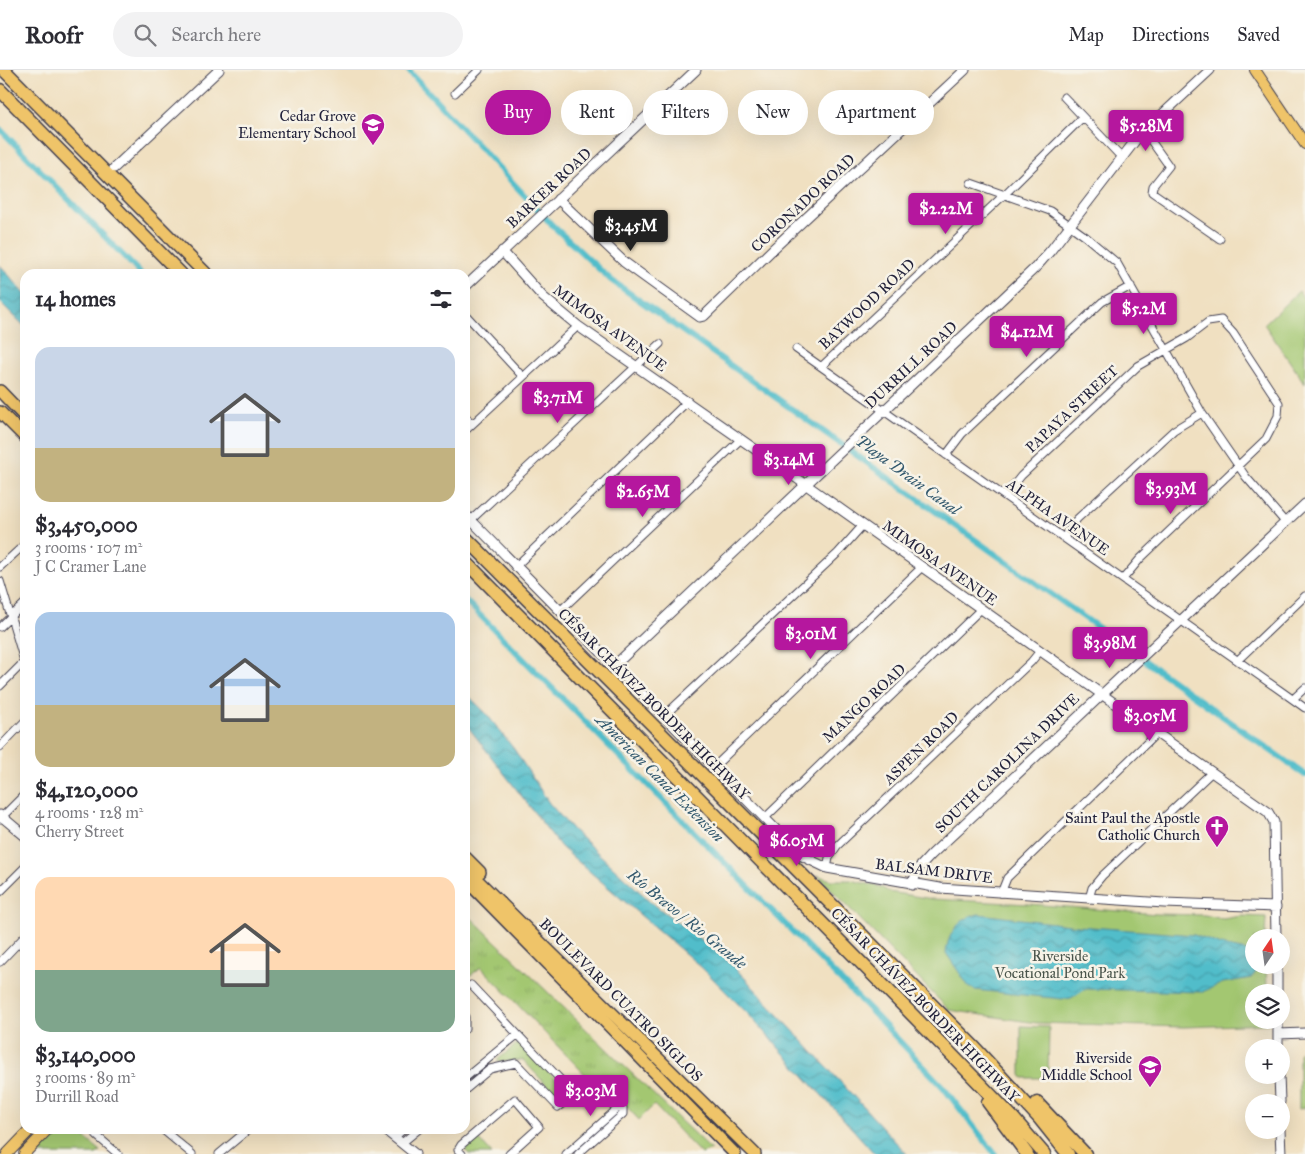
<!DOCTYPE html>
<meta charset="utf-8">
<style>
body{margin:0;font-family:"IM FELL Great Primer",serif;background:#f2f2f3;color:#2b2b33;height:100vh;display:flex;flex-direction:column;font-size:19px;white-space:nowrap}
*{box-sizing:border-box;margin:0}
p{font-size:16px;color:#7c7c81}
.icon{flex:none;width:28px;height:28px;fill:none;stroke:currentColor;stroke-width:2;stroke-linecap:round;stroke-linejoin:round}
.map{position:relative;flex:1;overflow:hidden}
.side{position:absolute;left:20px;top:199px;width:450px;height:865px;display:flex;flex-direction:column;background:#fff;border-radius:15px;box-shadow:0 5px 20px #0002}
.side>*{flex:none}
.banner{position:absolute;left:485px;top:20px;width:475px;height:45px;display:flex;gap:10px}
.needle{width:32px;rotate:13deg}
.tools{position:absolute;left:1245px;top:859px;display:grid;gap:10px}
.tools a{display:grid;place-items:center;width:45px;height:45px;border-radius:50%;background:#fff;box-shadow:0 5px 20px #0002;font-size:25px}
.price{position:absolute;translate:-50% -42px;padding:0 11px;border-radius:5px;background:#b5179e;color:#fff;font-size:16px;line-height:32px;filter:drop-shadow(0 1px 2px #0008)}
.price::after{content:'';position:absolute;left:50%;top:30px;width:15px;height:11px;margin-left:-8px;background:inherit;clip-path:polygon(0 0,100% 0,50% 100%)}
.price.active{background:#222;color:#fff}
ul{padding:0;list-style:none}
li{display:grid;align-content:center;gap:10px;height:265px;padding:0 15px}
li span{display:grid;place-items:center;height:155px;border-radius:15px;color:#555}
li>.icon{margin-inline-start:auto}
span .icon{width:90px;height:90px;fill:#fffc;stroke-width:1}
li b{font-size:21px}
h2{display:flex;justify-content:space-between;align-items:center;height:60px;padding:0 15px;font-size:21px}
.chip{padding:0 18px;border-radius:22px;background:#fff;box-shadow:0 5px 20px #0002;font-size:18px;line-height:45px}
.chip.active{background:#b5179e;color:#fff}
header{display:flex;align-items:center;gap:30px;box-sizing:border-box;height:70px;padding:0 25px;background:#fff;border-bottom:1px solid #e1e1e2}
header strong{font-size:24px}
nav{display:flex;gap:28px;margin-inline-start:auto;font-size:18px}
.search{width:350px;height:45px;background:#f2f2f3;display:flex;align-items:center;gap:12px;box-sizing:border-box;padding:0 18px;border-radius:28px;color:#7c7c81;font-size:19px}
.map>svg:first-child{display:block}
.grass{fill:url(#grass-tufts);stroke:#627456}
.park{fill:#a3c771;stroke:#627456}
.water{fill:url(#water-waves);stroke:#3a7082}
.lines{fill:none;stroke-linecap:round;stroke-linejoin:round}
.canal{stroke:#51bdca;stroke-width:6}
.minor-casing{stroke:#413e4f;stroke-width:9}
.tertiary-casing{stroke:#413e4f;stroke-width:11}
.primary-casing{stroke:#413e4f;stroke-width:12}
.trunk-casing{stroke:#413e4f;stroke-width:14}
.motorway-casing{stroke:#413e4f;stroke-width:15}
.minor{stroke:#fff;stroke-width:7}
.tertiary{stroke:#fff;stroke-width:9}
.primary{stroke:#efc469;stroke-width:10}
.trunk{stroke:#efc469;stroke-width:11}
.motorway{stroke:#efc469;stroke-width:12}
.labels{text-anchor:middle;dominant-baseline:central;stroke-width:5;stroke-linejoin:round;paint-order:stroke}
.poi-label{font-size:15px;fill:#22223b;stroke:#f7f3e8;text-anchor:end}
.street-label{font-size:15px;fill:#22223b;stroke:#f7f3e8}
.park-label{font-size:15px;fill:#49544b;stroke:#f7f3e8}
.water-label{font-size:16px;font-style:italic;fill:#32586d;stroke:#f7f3e8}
</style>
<header>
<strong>Roofr</strong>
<div class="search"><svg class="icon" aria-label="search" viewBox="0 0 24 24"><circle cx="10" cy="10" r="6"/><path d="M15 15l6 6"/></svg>Search here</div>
<nav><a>Map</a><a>Directions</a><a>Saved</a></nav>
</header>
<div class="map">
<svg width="1305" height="1084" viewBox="0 0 1305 1084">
<defs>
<pattern id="grass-tufts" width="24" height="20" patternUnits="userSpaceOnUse" patternTransform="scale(1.25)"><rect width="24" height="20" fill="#a3c771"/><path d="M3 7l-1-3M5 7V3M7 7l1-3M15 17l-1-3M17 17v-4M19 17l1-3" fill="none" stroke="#8cab63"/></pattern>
<pattern id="water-waves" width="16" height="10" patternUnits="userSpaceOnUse" patternTransform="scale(1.25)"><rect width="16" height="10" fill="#51bdca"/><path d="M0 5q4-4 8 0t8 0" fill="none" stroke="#4399a5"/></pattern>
</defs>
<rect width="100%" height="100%" fill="#f7f3e8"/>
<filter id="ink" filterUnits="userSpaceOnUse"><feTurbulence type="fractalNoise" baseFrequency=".02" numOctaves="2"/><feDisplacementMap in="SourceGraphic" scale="10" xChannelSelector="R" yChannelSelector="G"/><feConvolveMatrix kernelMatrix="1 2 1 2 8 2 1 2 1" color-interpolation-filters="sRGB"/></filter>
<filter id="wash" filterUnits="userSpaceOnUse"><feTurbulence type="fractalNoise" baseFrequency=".0096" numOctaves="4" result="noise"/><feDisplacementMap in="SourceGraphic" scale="20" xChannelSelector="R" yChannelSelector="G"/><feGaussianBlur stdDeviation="1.12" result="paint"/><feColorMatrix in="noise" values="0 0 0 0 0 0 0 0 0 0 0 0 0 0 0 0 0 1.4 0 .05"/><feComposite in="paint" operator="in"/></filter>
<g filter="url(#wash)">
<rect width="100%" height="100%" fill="#f0e0c1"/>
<path class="grass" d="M 465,842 L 711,1080 L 701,1084 L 654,1035 L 639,1050 L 612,1021 L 606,1026 L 481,897 L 465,910 Z"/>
<path class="park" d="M 1299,221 L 1305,230 L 1305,314 L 1264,254 Z
M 817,805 L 831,810 L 851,810 L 881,817 L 889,822 L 933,829 L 1029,834 L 1158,844 L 1205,845 L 1223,849 L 1241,846 L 1266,847 L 1265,867 L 1254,868 L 1254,895 L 1266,895 L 1267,919 L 1267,922 L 1254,922 L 1254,950 L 1268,950 L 1269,954 L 1184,957 L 1036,953 L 949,940 Z
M 1021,956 L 1049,957 L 1048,1008 L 1023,1008 L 1021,1005 Z
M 518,973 L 523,974 L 568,1022 L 569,1025 L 562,1032 L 523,990 L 499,992 L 497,990 Z
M 1302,980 L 1305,980 L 1305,1038 L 1299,1039 L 1299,984 Z
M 59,1059 L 74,1059 L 101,1081 L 96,1084 L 35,1084 Z
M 478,1068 L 492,1084 L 469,1084 L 465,1080 Z"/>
<path class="water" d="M 0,195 L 25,224 L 25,257 L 0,232 Z
M 465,622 L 485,642 L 514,679 L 549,733 L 573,760 L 652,833 L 728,890 L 907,1084 L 875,1084 L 747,943 L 701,897 L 561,777 L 465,653 Z
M 979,844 L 1078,856 L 1194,865 L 1227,877 L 1251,882 L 1254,886 L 1254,895 L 1257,895 L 1256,902 L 1251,908 L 1223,913 L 1202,922 L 1086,919 L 1071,928 L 1063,929 L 975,920 L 969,917 L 946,883 C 948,863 959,848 979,844 Z"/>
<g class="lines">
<path class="canal" d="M 408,0 L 553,156 L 611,210 L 1305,705
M 0,59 L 141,204
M 465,530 L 872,942 L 943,1017 L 995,1084"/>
</g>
</g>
<g filter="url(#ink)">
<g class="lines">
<g class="minor-casing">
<path id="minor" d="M 455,23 L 479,0
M 1064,27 L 1121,87
M 1144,61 L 1169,96 L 1153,116 L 1152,122 L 1220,169
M 971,113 L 1050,141 L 1086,167 L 1117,193 L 1202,343 L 1246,407 L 1285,452
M 465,244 L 523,307
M 796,279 L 1305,638
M 822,296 L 1005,124 L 1083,47
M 465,346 L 472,354
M 465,361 L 578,256
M 946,385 L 962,364 L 1102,232 L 1131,216
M 1005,426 L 1021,406 L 1138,296 L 1187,268 L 1208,252 L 1221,250 L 1233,263 L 1279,333 L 1278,346 L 1266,369 L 1140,489 L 1123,509
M 471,450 L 660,274
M 1064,467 L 1077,449 L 1174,360 L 1202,343
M 0,497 L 25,474
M 515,497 L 688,331
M 0,511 L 25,594
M 560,541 L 741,369
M 0,557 L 25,533
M 1238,590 L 1305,526
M 0,616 L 25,591
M 1293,629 L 1305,618
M 665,645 L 838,483 L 863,455
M 0,677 L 25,651
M 715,696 L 922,497
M 765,748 L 981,539
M 0,749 L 25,724
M 827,798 L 829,788 L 837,776 L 1031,592 L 1040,581
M 0,822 L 25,797
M 1001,823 L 1007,808 L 1157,663
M 1089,829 L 1092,818 L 1102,806 L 1212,702
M 0,892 L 25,866
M 465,947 L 465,959
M 465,1008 L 517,965
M 465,1020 L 490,999 L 516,993 L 558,1037 L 574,1024 L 471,915
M 162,1059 L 192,1084
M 97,1066 L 118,1084
M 395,1067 L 404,1059
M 402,1073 L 419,1059
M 219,1084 L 249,1059
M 462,1084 L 458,1080 L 461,1075 L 515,1029 L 539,1057 L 509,1084
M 566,1084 L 617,1039 L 623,1038 L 623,1044 L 578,1084"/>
</g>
<g class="tertiary-casing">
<path id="tertiary" d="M 114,98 L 219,0
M 558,129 L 624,192 L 700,247 L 704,246 L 774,178 L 965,0
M 502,181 L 543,227 L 578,256 L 805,414 L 1268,742 L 1274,752 L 1276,868
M 465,217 L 696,0
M 465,444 L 802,786 L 827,798 L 940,818 L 1164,833 L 1276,837
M 615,595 L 1036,197 L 1051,180 L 1138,67 L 1210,0
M 0,745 L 25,766
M 912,815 L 918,799 L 931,785 L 1305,434
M 1277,895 L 1277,922
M 1278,950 L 1278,978
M 1278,964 L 1305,963
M 1279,1005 L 1280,1032
M 384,1059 L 415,1084
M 1280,1060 L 1281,1084"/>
</g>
<g class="primary-casing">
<path id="primary" d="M 1255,0 L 1305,74
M 7,1084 L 31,1059
M 24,1084 L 48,1059"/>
</g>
<g class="trunk-casing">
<path id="trunk" d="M 0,321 L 25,347
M 0,342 L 25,367
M 465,787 L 480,802
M 465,798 L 755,1084
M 465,809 L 735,1084"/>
</g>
<g class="motorway-casing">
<path id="motorway" d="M 4,0 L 206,204
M 0,20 L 181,204
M 465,467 L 974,977 L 1040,1049 L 1068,1084
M 465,491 L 951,984 L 1013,1048 L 1044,1084
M 988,1032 L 1027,1084
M 1037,1033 L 1085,1084"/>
</g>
<use href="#minor" class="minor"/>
<use href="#tertiary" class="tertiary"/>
<use href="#primary" class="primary"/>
<use href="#trunk" class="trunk"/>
<use href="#motorway" class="motorway"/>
</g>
</g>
<defs>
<g id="school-pin" transform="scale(1.25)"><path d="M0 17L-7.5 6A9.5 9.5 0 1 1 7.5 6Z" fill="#b5179e" stroke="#f7f3e8"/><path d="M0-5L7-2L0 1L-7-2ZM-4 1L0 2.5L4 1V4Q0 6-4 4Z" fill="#fff"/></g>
<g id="church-pin" transform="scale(1.25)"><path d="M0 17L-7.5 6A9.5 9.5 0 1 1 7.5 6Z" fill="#b5179e" stroke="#f7f3e8"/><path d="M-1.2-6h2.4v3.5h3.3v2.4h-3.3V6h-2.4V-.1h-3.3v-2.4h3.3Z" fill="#fff"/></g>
</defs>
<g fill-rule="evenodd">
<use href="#school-pin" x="373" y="55"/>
<use href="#church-pin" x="1217" y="757"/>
<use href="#school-pin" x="1150" y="997"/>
</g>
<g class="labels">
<g class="poi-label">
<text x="356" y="46">Cedar Grove<tspan x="356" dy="17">Elementary School</tspan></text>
<text x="1200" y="748">Saint Paul the Apostle<tspan x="1200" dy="17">Catholic Church</tspan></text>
<text x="1132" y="988">Riverside<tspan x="1132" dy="17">Middle School</tspan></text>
</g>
<g class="street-label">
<text transform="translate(549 118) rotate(-43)">BARKER ROAD</text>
<text transform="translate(803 133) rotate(-43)">CORONADO ROAD</text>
<text transform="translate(867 234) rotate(-43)">BAYWOOD ROAD</text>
<text transform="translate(610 258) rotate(36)">MIMOSA AVENUE</text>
<text transform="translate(911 295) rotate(-43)">DURRILL ROAD</text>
<text transform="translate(1072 339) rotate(-43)">PAPAYA STREET</text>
<text transform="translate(1058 447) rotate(35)">ALPHA AVENUE</text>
<text transform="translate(940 493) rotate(35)">MIMOSA AVENUE</text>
<text transform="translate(864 633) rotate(-43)">MANGO ROAD</text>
<text transform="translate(654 634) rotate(45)">CÉSAR CHÁVEZ BORDER HIGHWAY</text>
<text transform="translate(921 678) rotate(-44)">ASPEN ROAD</text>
<text transform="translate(1007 693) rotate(-44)">SOUTH CAROLINA DRIVE</text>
<text transform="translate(934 801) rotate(7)">BALSAM DRIVE</text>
<text transform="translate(621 930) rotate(45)">BOULEVARD CUATRO SIGLOS</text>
<text transform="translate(925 935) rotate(46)">CÉSAR CHÁVEZ BORDER HIGHWAY</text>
</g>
<g class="park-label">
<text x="1060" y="886">Riverside<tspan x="1060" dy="17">Vocational Pond Park</tspan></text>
</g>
<g class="water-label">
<text transform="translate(908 405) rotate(36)">Playa Drain Canal</text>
<text transform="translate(660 708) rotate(45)">American Canal Extension</text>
<text transform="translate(687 849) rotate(39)">Río Bravo / Rio Grande</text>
</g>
</g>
</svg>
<div class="tools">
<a><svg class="needle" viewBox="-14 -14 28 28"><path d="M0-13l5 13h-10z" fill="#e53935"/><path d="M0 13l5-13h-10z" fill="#7c7c81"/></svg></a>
<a><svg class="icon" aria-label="layers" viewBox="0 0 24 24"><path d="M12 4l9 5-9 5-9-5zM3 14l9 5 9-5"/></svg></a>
<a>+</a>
<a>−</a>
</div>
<b class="price" style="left:1146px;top:82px">$5.28M</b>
<b class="price" style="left:946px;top:165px">$2.22M</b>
<b class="price active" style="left:631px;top:182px">$3.45M</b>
<b class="price" style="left:1144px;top:265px">$5.2M</b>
<b class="price" style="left:1027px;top:288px">$4.12M</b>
<b class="price" style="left:558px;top:354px">$3.71M</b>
<b class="price" style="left:789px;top:416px">$3.14M</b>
<b class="price" style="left:1171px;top:445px">$3.93M</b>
<b class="price" style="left:643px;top:448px">$2.65M</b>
<b class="price" style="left:811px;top:590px">$3.01M</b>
<b class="price" style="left:1110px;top:599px">$3.98M</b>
<b class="price" style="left:1150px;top:672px">$3.05M</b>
<b class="price" style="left:797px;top:797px">$6.05M</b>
<b class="price" style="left:591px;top:1047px">$3.03M</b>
<div class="banner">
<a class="chip active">Buy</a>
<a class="chip">Rent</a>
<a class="chip">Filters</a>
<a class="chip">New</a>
<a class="chip">Apartment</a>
</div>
<section class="side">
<h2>14 homes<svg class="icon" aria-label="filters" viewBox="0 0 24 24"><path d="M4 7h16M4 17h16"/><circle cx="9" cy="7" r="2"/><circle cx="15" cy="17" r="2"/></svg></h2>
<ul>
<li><span style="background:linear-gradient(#c9d6e8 65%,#c2b280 0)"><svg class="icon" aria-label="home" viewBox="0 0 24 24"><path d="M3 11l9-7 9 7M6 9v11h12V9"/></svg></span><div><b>$3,450,000</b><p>3 rooms · 107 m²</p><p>J C Cramer Lane</p></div></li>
<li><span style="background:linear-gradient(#a9c7e8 60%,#c2b280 0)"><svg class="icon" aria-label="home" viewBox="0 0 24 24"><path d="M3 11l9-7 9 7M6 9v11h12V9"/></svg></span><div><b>$4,120,000</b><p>4 rooms · 128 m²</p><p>Cherry Street</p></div></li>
<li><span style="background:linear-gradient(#ffd9b3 60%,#7fa58c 0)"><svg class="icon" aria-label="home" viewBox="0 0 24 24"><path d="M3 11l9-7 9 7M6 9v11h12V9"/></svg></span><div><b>$3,140,000</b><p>3 rooms · 89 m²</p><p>Durrill Road</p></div></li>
</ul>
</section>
</div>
